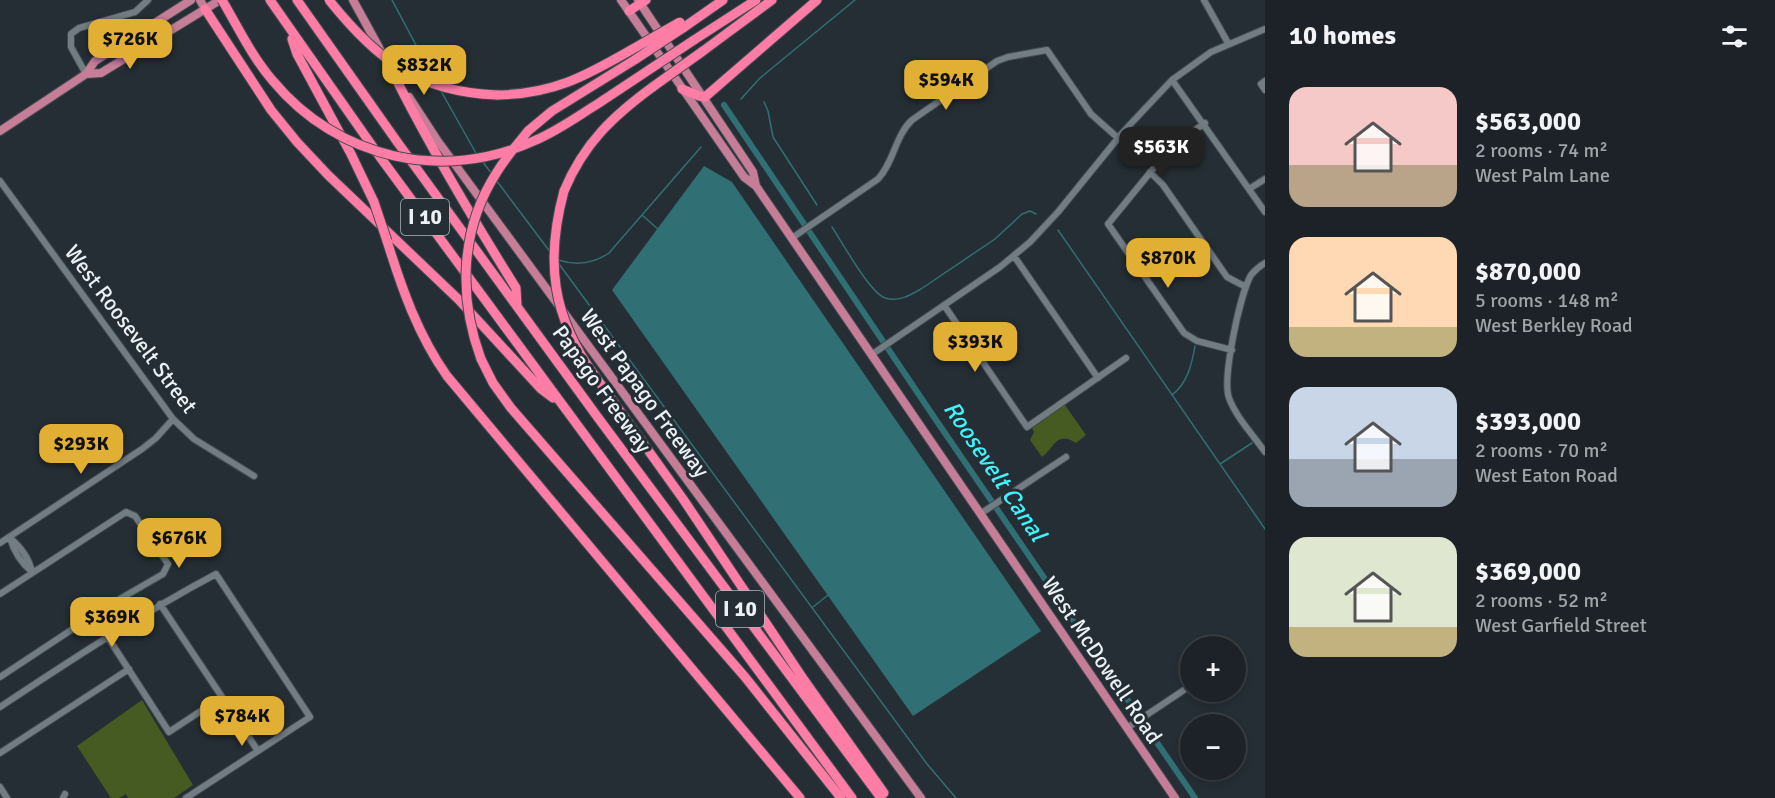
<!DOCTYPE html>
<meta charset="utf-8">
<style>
body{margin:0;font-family:Signika,sans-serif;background:#292f33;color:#f1f3f6;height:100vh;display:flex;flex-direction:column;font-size:22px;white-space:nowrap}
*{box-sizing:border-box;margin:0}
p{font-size:20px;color:#a0a4a7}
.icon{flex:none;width:33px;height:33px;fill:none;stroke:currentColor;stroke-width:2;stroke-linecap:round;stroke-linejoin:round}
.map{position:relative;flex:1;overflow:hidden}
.sheet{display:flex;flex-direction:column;background:#1c2227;width:510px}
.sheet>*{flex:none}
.tools{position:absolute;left:1180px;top:636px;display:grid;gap:12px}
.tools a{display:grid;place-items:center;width:66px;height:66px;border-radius:50%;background:#1c2227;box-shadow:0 3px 9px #0003,0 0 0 2px #3a3f44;font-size:30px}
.price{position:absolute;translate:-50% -51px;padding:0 14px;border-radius:12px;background:#e1af34;color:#111;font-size:20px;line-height:39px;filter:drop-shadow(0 2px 3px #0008)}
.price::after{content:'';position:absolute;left:50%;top:36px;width:18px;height:14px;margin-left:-9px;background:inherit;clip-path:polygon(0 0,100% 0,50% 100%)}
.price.on{background:#222;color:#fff}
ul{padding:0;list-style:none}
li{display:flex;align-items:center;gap:18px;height:150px;padding:0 24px}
li span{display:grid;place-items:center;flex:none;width:168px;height:120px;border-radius:18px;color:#555}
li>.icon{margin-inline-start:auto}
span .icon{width:72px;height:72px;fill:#fffc;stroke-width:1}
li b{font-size:26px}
h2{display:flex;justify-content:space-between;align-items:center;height:72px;padding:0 24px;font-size:26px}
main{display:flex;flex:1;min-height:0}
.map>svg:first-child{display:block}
.green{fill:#455b21}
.water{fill:#307074}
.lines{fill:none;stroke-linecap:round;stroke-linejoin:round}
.stream{stroke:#307074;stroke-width:1.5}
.canal{stroke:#307074;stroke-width:6}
.minor-casing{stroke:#434b50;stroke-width:8}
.major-casing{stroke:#434b50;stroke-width:10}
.highway-casing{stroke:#434b50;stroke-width:11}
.minor{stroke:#727c83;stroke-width:6}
.major{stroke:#c67d98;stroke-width:8}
.highway{stroke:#fe7da6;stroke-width:9}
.highway-bridge-casing{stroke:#434b50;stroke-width:11;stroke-linecap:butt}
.highway-bridge{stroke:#fe7da6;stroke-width:9}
.labels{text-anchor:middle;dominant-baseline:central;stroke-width:6;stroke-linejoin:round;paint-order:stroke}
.shield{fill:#252e34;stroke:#b0b6bb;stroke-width:1.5}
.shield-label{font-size:21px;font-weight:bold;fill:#ebf1f5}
.street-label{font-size:22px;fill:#ebf1f5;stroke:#252e34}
.water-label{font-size:24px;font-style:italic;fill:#3ff3fd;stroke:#252e34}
</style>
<main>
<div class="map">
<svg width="1265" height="798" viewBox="0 0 1265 798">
<rect width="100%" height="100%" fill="#252e34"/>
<path class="green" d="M 1065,405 L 1086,435 L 1076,443 C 1056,430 1054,449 1042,457 L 1030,440 L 1034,432 L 1032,428 Z
M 142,700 L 193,785 L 174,798 L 128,798 L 126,794 L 119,798 L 111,798 L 77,746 Z"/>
<path class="water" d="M 704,166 L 732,182 L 1041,631 L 913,716 L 612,290 Z"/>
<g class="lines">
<path class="stream" d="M 392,0 L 434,79
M 441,91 L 477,155
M 741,99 L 760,78 L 855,0
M 764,102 L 768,111 L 773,137 L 817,205
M 482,161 L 492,174
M 496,180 L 551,253
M 642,215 L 659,230
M 832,227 C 842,242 870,293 885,298 C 898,302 909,296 921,289 L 995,239 L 1022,214 L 1030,211 L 1036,214
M 1058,230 L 1265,529
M 558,260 C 577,266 593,264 609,253 L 701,147
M 559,264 L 927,764 L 956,798
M 1172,395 C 1187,384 1192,364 1195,346
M 1220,464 L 1252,443
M 813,607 L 828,595"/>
<path class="canal" d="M 724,105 L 936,420 L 1195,798"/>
<g class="minor-casing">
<path id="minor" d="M 1204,0 L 1228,43
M 86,74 L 71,47 L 71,34 L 79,28 L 135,12 L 148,0
M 1172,80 L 1265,212
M 1265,81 L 1261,84 L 1265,90
M 1205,123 L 1171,147 L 1108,224 L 1184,333 L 1197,341 L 1232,350
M 1150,172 L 1163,185 L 1227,277 L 1246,287
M 0,181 L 173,419 L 194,439 L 254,476
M 1249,189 L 1265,179
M 792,238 L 878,179 C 894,162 895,136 912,120 L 997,61 L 1008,57 L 1047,50 L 1091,114 L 1118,138
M 1014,256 L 1098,378
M 1265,263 C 1260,266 1255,270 1251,275 C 1240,294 1222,378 1229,398 C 1236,417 1253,435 1265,452
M 944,305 L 1027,427 L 1126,358
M 871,355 L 1000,267 L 1030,242 L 1058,212 L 1123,132 L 1172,80 L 1211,52 L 1265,29
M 980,514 L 1066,457
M 9,537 C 21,547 29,557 32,572
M 10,538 C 14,552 20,562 32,572
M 0,543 L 142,449 L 156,438 L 173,419
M 0,594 L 126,512 L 135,516 L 168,564 L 163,574 L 106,607 L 0,677
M 160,604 L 258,751
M 107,636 L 169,732 L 222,697
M 0,707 C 71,660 141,614 216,574 L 310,717 L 186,798
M 1127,728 L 1187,688
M 0,753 L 129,669
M 0,787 L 7,798
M 63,798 L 65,794"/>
</g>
<g class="major-casing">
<path id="major" d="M 200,0 L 205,9
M 353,0 L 382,53
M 621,0 L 744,177 L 756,186 L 1175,798
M 638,0 L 753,172 L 756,186
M 86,74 L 101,73 L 220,0
M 409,97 L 437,140 L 921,798
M 0,131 L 86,74 L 95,61 L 191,0"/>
</g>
<g class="highway-casing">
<path id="highway" d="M 270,0 L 380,157 L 852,798
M 297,0 L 398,143 L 599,419 L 881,798
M 205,9 L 271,110 L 297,142 L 328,175 L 458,299 L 541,389 L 553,398
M 629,11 L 646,0
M 683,28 L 723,0
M 292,39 L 297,54 L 351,154 L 374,202
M 694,40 L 756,0
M 703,51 L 772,0
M 390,67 C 428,144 471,216 516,288 L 517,306
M 682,89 L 699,96 L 705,97 L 817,0
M 497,95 C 553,94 584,77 631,50
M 528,131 L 552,111 L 636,59
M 564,191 C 584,143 613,116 654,86
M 387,241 C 402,289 418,335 447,376 L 800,798
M 481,359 L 493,383 L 511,408 L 745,677 L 841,798
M 595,376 L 683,499 L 802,677 L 884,793"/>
</g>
<use href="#minor" class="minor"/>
<use href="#major" class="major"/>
<use href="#highway" class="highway"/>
<g class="highway-bridge-casing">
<path id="highway-bridge" d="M 222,0 C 238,27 252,57 273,81 C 338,159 444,183 536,140 C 559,130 578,116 599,103 C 631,82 662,61 694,40
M 329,0 C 377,60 418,92 497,95
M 631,50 L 680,22
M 636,59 L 683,28
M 654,86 L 703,51
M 564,191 C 545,261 552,317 595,376
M 374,202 L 387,241
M 481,359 C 458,297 460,229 497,172 C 506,157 517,145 528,131"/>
</g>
<use href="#highway-bridge" class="highway-bridge"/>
</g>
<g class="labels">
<g class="shield">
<rect x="401" y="199" width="48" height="36" rx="4.5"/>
<rect x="716" y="591" width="48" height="36" rx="4.5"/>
</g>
<g class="shield-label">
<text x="425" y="217">I 10</text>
<text x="740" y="609">I 10</text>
</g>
<g class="street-label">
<text transform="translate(131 329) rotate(53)">West Roosevelt Street</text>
<text transform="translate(602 389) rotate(54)">Papago Freeway</text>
<text transform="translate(645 393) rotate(54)">West Papago Freeway</text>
<text transform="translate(1102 660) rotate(56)">West McDowell Road</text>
</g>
<g class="water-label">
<text transform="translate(995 471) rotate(56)">Roosevelt Canal</text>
</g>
</g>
</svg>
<div class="tools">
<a>+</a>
<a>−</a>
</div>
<b class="price" style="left:130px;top:70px">$726K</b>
<b class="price" style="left:424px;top:96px">$832K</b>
<b class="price" style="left:946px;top:111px">$594K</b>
<b class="price on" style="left:1161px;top:178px">$563K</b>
<b class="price" style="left:1168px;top:289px">$870K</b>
<b class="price" style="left:975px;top:373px">$393K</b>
<b class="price" style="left:81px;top:475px">$293K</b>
<b class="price" style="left:179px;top:569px">$676K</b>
<b class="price" style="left:112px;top:648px">$369K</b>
<b class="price" style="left:242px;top:747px">$784K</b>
</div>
<section class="sheet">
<h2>10 homes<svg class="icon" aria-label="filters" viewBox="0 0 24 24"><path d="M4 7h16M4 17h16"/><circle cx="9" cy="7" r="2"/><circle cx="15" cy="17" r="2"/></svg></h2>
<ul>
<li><span style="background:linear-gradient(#f6c9c9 65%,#b9a48a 0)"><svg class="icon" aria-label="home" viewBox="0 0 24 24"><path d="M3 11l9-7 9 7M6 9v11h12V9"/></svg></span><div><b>$563,000</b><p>2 rooms · 74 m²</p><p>West Palm Lane</p></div></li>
<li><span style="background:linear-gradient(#ffd9b3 75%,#c2b280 0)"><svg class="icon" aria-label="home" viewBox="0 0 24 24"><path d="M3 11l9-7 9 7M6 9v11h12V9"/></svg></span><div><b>$870,000</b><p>5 rooms · 148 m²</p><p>West Berkley Road</p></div></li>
<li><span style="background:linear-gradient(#c9d6e8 60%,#9aa5b1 0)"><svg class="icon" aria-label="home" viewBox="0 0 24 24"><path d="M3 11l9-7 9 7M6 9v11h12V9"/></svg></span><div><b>$393,000</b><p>2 rooms · 70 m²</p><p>West Eaton Road</p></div></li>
<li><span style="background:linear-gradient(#dfe7d0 75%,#c2b280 0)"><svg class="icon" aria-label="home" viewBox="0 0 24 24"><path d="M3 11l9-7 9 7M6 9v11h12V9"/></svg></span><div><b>$369,000</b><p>2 rooms · 52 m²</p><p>West Garfield Street</p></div></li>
</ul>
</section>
</main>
